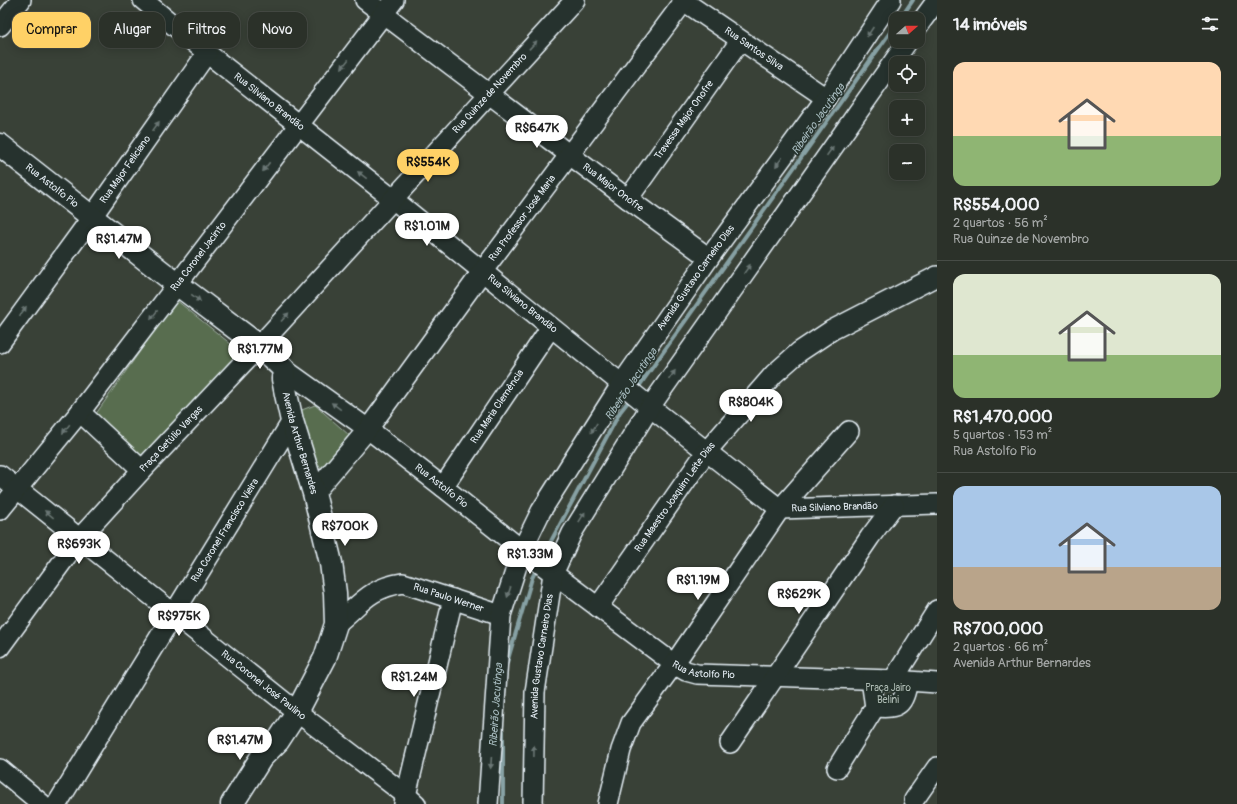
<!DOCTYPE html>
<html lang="pt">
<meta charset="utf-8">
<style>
body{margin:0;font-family:Pangolin,sans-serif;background:#373d35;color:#f1f3f6;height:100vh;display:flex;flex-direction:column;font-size:15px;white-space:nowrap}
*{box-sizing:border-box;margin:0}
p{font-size:13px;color:#a6a9a8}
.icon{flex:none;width:22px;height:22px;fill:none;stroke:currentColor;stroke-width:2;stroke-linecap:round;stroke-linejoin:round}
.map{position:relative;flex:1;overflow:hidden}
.drawer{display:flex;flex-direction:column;background:#2b3129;width:300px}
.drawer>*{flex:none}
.guide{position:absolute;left:12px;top:12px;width:380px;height:36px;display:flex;gap:8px}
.needle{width:26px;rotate:69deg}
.controls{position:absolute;left:889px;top:12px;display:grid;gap:8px}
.controls a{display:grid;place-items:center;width:36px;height:36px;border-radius:8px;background:#2b3129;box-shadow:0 2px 10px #0003,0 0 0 1px #474c46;font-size:20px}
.price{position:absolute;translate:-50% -34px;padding:0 9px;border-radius:14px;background:#fff;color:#222;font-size:13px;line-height:26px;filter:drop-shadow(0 1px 2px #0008)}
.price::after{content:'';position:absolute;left:50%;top:24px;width:12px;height:9px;margin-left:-6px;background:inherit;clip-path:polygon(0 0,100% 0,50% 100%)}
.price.current{background:#ffd166;color:#111}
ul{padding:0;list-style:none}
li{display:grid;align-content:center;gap:8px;height:212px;padding:0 16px}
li+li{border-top:1px solid #474c46}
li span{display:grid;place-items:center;height:124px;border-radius:12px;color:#555}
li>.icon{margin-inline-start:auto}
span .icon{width:72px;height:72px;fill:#fffc;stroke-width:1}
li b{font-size:17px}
h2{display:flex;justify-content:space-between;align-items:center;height:48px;padding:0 16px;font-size:17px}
.chip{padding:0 14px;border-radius:12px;background:#2b3129;box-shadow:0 2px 10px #0003,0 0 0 1px #474c46;font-size:14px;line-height:36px}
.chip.current{background:#ffd166;color:#111}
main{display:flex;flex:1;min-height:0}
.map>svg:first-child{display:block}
.green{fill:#596d50;stroke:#a0afa4}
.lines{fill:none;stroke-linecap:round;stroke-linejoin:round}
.stream{stroke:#87a1a4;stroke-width:4}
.minor-casing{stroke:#e8f1f8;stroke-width:22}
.major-casing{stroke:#e8f1f8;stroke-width:25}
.minor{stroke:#26332d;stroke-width:19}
.major{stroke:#26332d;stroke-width:22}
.oneway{fill:#6a7674}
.labels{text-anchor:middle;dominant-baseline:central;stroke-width:3.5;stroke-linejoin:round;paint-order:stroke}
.street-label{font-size:10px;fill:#e8f1f8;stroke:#26332d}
.park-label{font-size:10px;fill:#afbcb5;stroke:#26332d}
.water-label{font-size:11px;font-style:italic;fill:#a8bcc0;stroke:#26332d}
</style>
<main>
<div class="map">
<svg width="937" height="804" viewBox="0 0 937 804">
<rect width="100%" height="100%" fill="#394137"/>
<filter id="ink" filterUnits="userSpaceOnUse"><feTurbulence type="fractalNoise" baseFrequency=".025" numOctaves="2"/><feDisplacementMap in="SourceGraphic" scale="8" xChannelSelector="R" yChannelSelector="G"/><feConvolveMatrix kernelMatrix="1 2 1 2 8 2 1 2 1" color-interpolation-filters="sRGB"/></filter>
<g filter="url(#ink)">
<path class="green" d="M 176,300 L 242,353 L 142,462 L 93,418 Z
M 315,405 L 349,435 L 321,468 L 299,432 L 299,411 Z"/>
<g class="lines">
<path class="stream" d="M 900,19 L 913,0
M 637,389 L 896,24
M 542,558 L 620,412 L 631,398
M 506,666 L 532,578 L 537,568
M 503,731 L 503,804"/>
<g class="minor-casing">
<g id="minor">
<path id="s1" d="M 143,0 L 207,53 L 393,199 L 650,407 L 780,509 L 937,504"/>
<path id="s2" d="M 365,0 L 628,199 L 709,258"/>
<path id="s3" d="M 682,0 L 826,98"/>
<path d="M 0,26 L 21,0"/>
<path d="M 918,26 L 937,0"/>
<path id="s4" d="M 628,199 L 740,41"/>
<path id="s5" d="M 0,343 L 92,217 L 207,53"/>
<path id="s6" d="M 284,369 L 368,429 L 443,487 L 522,550 L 674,664 L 686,671 L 697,674 L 893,680 L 937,683"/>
<path d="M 80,412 L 142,470"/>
<path id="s7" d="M 0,475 L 297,712 L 407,796 L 416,804"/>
<path id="s8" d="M 443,487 L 551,327"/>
<path id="s9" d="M 314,493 L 368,429 L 482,272 L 685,0"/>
<path id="s10" d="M 0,510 L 80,412 L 394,0"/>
<path id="s11" d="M 598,607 L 706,452 L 774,374 L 799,352 L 832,330 L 937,276"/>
<path id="s12" d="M 336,624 C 361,604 369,588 403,583 L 501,615"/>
<path id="s13" d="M 0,647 L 79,539 L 142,470 L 259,346 L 575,0"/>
<path d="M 871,680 L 875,707 C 900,709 903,705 908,681"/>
<path d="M 893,680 L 937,610"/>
<path d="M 730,743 L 870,537 L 894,505"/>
<path d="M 837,768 L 875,707"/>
<path d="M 0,769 L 42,804"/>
<path d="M 914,800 L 937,767"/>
<path id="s14" d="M 57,804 L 292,421"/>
<path d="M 404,804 L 453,599"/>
<path id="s15" d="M 488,804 L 501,615 L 522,550 L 541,511 L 622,383 L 709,258 L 826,98 L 891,0"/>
<path id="s16" d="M 533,804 L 535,692 L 553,574 L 572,533 L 650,407 L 908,41"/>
<path d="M 608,804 L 621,750 L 631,723 L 674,664 L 780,509 L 849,431"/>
</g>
</g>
<g class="major-casing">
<g id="major">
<path id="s17" d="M 0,145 L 177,284 L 259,346 L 284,369 L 283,379 L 286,394 L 292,421 L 314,493 L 331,563 L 335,593 L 336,624 L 325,658 L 297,712 L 278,741 L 261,758 L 232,804"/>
</g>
</g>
<use href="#minor" class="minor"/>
<use href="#major" class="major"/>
</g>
<defs><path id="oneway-solid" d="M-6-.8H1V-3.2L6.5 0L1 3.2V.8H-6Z"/></defs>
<g class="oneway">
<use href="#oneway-solid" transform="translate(870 32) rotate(124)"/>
<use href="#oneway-solid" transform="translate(533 45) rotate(-47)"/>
<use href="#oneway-solid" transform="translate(345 64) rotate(128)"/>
<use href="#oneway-solid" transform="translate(156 126) rotate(-55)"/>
<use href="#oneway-solid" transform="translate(830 151) rotate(-55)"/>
<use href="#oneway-solid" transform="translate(779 162) rotate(126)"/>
<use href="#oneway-solid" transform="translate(266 167) rotate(127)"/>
<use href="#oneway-solid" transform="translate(362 175) rotate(-142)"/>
<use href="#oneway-solid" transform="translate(747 269) rotate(-55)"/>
<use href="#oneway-solid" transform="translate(196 298) rotate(37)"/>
<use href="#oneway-solid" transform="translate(23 311) rotate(-54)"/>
<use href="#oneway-solid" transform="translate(154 315) rotate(127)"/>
<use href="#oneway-solid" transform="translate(285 317) rotate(-48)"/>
<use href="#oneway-solid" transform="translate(672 375) rotate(-55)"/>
<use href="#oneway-solid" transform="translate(336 406) rotate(-144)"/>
<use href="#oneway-solid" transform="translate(594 428) rotate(122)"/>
<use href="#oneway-solid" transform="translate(66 429) rotate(129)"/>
<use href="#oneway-solid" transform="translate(49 514) rotate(-141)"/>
<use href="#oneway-solid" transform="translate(582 517) rotate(-58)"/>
<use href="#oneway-solid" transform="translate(509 592) rotate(108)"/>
<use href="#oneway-solid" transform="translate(534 751) rotate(-89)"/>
<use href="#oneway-solid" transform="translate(491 763) rotate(94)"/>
</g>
</g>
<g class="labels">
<g class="street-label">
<text stroke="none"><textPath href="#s3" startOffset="87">Rua Santos Silva</textPath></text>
<text stroke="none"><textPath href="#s13" startOffset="740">Rua Quinze de Novembro</textPath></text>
<text stroke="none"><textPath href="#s1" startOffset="162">Rua Silviano Brandão</textPath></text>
<text stroke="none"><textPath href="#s4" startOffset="97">Travessa Major Onofre</textPath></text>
<text stroke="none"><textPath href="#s5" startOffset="214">Rua Major Feliciano</textPath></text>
<text stroke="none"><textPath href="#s17" startOffset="66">Rua Astolfo Pio</textPath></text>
<text stroke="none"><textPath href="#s2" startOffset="311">Rua Major Onofre</textPath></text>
<text stroke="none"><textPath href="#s9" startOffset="345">Rua Professor José Maria</textPath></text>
<text stroke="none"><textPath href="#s10" startOffset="322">Rua Coronel Jacinto</textPath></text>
<text stroke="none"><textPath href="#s15" startOffset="581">Avenida Gustavo Carneiro Dias</textPath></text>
<text stroke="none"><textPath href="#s1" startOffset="486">Rua Silviano Brandão</textPath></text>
<text stroke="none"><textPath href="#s8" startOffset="97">Rua Maria Clemência</textPath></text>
<text stroke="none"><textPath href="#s13" startOffset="270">Praça Getúlio Vargas</textPath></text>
<text stroke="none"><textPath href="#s17" startOffset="438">Avenida Arthur Bernardes</textPath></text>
<text stroke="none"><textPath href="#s6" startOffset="196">Rua Astolfo Pio</textPath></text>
<text stroke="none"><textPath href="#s11" startOffset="134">Rua Maestro Joaquim Leite Dias</textPath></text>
<text stroke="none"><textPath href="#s1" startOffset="870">Rua Silviano Brandão</textPath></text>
<text stroke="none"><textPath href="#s14" startOffset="321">Rua Coronel Francisco Vieira</textPath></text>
<text stroke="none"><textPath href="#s12" startOffset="128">Rua Paulo Werner</textPath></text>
<text stroke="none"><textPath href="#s16" startOffset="148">Avenida Gustavo Carneiro Dias</textPath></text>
<text stroke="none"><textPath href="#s6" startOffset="520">Rua Astolfo Pio</textPath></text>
<text stroke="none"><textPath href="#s7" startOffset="337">Rua Coronel José Paulino</textPath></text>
</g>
<g class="park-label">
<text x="888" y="688">Praça Jairo<tspan x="888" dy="12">Belini</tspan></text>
</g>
<g class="water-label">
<text transform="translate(818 119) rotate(-55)">Ribeirão Jacutinga</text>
<text transform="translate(631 384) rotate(-56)">Ribeirão Jacutinga</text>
<text transform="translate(496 705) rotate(-86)">Ribeirão Jacutinga</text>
</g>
</g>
</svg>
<div class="controls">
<a><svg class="needle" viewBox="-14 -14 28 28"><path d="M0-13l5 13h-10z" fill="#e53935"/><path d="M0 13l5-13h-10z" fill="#a6a9a8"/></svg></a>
<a><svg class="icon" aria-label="locate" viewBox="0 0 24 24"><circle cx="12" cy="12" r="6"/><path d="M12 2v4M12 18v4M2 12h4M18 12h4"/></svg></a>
<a>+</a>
<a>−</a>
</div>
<b class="price" style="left:537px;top:149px">R$647K</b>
<b class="price current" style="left:428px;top:183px">R$554K</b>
<b class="price" style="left:427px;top:247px">R$1.01M</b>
<b class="price" style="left:119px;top:260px">R$1.47M</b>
<b class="price" style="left:260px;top:370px">R$1.77M</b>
<b class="price" style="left:751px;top:423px">R$804K</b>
<b class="price" style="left:345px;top:547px">R$700K</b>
<b class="price" style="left:79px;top:565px">R$693K</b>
<b class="price" style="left:530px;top:575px">R$1.33M</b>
<b class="price" style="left:698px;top:601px">R$1.19M</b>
<b class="price" style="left:799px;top:615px">R$629K</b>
<b class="price" style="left:179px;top:637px">R$975K</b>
<b class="price" style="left:414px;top:698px">R$1.24M</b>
<b class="price" style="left:240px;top:761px">R$1.47M</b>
<div class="guide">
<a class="chip current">Comprar</a>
<a class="chip">Alugar</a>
<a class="chip">Filtros</a>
<a class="chip">Novo</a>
</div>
</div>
<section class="drawer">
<h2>14 imóveis<svg class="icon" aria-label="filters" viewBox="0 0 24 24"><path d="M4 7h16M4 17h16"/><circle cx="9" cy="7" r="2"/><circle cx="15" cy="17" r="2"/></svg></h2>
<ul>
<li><span style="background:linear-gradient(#ffd9b3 60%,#8fb573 0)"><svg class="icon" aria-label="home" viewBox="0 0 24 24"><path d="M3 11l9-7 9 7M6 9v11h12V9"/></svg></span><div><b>R$554,000</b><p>2 quartos · 56 m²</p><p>Rua Quinze de Novembro</p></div></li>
<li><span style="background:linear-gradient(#dfe7d0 65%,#8fb573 0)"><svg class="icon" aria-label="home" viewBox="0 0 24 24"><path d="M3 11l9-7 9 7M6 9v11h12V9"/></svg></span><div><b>R$1,470,000</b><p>5 quartos · 153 m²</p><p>Rua Astolfo Pio</p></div></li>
<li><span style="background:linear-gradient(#a9c7e8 65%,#b9a48a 0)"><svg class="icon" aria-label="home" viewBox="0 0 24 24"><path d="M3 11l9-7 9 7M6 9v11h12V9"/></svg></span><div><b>R$700,000</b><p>2 quartos · 66 m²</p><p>Avenida Arthur Bernardes</p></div></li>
</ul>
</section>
</main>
